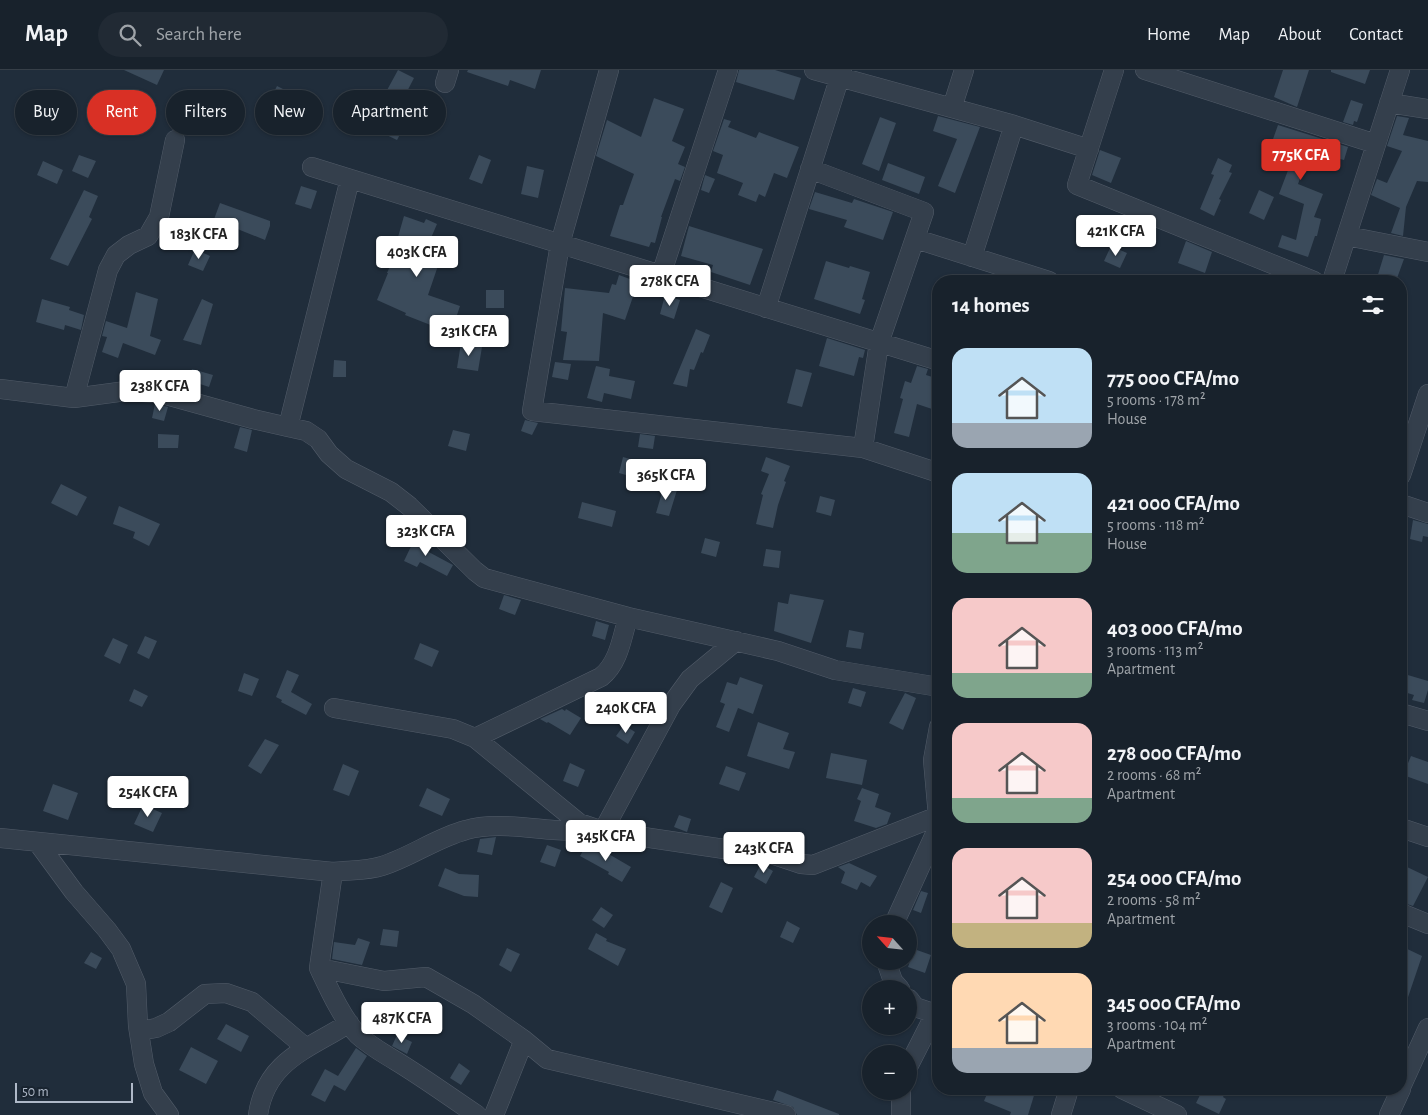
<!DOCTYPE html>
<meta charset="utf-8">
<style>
body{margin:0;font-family:"Alegreya Sans",sans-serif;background:#212a34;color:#f1f3f6;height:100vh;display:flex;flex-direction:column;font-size:19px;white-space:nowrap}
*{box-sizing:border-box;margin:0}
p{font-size:16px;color:#9fa4a9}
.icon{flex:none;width:28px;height:28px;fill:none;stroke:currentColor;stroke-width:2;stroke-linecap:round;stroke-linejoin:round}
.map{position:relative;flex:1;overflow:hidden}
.side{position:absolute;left:932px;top:205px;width:475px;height:820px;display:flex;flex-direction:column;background:#18222c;border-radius:20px;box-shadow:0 1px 4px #0004,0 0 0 1px #363f48}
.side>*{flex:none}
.top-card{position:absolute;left:15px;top:20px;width:475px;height:45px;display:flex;gap:10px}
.needle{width:32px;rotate:297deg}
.fabs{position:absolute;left:862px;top:845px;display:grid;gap:10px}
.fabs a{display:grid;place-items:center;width:55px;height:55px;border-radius:50%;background:#18222c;box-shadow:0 1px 4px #0004,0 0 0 1px #363f48;font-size:25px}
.scale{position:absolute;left:15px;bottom:12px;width:118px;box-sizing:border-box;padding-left:5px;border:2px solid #afb9c8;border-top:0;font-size:14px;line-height:18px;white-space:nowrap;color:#afb9c8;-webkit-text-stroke:4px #192430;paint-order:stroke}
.price{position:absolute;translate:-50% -42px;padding:0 11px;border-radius:5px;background:#fff;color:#222;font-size:16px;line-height:32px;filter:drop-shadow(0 1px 2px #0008)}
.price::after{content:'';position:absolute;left:50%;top:30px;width:15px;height:11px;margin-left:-8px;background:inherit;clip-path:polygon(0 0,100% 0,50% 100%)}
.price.selected{background:#d93025;color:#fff}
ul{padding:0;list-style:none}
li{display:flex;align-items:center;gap:15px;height:125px;padding:0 20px}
li span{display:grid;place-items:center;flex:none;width:140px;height:100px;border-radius:15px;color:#555}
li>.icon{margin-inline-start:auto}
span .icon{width:60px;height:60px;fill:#fffc;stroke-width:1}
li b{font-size:21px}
h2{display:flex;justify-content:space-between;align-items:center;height:60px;padding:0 20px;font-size:21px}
.chip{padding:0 18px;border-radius:22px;background:#18222c;box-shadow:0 1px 4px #0004,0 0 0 1px #363f48;font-size:18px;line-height:45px}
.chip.selected{background:#d93025;color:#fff}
header{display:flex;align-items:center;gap:30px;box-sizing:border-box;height:70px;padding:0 25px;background:#18222c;border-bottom:1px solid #363f48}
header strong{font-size:24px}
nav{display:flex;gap:28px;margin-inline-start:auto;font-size:18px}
.search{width:350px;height:45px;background:#212a34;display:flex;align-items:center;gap:12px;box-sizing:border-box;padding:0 18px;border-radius:28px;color:#9fa4a9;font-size:19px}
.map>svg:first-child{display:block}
.building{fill:#3b4b5b}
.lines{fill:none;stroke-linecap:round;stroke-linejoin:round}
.minor-casing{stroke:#525c69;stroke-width:20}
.minor{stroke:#343f4c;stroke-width:19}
</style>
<header>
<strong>Map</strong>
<div class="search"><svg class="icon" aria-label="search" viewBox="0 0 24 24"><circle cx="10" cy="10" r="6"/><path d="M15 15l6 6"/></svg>Search here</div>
<nav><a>Home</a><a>Map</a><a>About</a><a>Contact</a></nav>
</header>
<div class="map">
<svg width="1428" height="1045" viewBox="0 0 1428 1045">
<rect width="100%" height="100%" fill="#202d3b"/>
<path class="building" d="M 124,0 L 164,0 L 157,15 Z
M 398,0 L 414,8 L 398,39 L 402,41 L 397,51 L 405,55 L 397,70 L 372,58 L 389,23 L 386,22 Z
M 468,0 L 541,0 L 535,19 L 510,10 L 508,16 L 467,2 Z
M 739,0 L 775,0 L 801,8 L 794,30 L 736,12 Z
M 1283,0 L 1309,0 L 1297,37 L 1274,27 Z
M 1331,0 L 1370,0 L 1365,14 L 1331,2 Z
M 277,16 L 291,23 L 283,39 L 269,32 Z
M 654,28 L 684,39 L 672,71 L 685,77 L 678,94 L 685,97 L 680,111 L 675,109 L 661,147 L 662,147 L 655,173 L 651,172 L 649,177 L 610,166 L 620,135 L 623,135 L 634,104 L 596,86 L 607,50 L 641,67 Z
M 1351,30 L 1363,34 L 1357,52 L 1354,51 L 1353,55 L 1343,52 Z
M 938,46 L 980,57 L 955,123 L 938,116 L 957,69 L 933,61 Z
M 1397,46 L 1409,48 L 1403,65 L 1428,71 L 1428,112 L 1417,111 L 1406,137 L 1403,166 L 1391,163 L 1400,138 L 1371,125 L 1377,109 L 1387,113 L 1402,81 L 1387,76 Z
M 880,47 L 896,53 L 879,101 L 862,94 Z
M 724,49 L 731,51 L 728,57 L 756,68 L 759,62 L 799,77 L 787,108 L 774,103 L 765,127 L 759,124 L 756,132 L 738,125 L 743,113 L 717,103 L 723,85 L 713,81 Z
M 1278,55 L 1348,77 L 1344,90 L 1310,81 L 1298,114 L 1323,124 L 1314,147 L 1321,149 L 1317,166 L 1315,166 L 1308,187 L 1278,177 L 1282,165 L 1296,170 L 1304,134 L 1279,124 L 1290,95 L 1267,86 Z
M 1100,80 L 1121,88 L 1111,113 L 1092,105 Z
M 79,85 L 96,91 L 88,108 L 72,101 Z
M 479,85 L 491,90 L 482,114 L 469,109 Z
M 1218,88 L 1232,95 L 1229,102 L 1232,103 L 1219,129 L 1221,130 L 1214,146 L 1200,139 L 1214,105 L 1211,104 Z
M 43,91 L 63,100 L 57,114 L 37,105 Z
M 888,93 L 925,107 L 919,124 L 882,110 Z
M 527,96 L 544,100 L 538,128 L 521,124 Z
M 705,105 L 715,109 L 709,123 L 701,120 Z
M 301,116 L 317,121 L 311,139 L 295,134 Z
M 84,120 L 98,126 L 89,147 L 92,149 L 68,196 L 50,189 Z
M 1259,120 L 1274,127 L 1264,150 L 1249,143 Z
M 815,122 L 852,133 L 854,129 L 893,142 L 883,170 L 844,157 L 847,150 L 809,139 Z
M 220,133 L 270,151 L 270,156 L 265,170 L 230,156 L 213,152 Z
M 404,146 L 424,153 L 426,149 L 437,154 L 425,182 L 441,187 L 428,225 L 460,236 L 451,263 L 405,245 L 406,243 L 377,230 L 388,203 L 387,203 L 402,169 L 398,167 Z
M 689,156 L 763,179 L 750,215 L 711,202 L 713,195 L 681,186 Z
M 1186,171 L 1212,182 L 1205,203 L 1178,193 Z
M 1111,176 L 1127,183 L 1120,198 L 1104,191 Z
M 195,179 L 210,186 L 203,201 L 188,195 Z
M 1384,185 L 1404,189 L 1396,211 L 1376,211 Z
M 826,191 L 849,198 L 850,196 L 870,202 L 862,229 L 865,230 L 860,244 L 814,229 Z
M 619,205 L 638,212 L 625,250 L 603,243 L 599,291 L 563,290 L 567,262 L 561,261 L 565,218 L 609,223 L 612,214 L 616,215 Z
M 486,220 L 504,220 L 504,238 L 486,238 Z
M 136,222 L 158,229 L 150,266 L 161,270 L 155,285 L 123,273 L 118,288 L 102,282 L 107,267 L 102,266 L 106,251 L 127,258 Z
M 665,225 L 680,230 L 674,249 L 660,244 Z
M 42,229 L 70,237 L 69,240 L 84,245 L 81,260 L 65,255 L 64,260 L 36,252 Z
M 202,229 L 213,234 L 201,275 L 183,270 Z
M 696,259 L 710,265 L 703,283 L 701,282 L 694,300 L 690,299 L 687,317 L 673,314 Z
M 827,268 L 865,280 L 863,288 L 859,287 L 854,306 L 819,296 Z
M 461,273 L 482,277 L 478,301 L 457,298 Z
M 334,290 L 346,291 L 346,307 L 333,307 Z
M 555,292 L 571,294 L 568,310 L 552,307 Z
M 596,296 L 610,299 L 609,306 L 635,311 L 631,329 L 604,323 L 602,332 L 587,328 Z
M 917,296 L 928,299 L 926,305 L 939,309 L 939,336 L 936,334 L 935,340 L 917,334 L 909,367 L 894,363 L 903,329 L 900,328 L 905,311 L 911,313 Z
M 192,299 L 213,305 L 209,317 L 188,310 Z
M 796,299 L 812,303 L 802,337 L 787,333 Z
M 155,334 L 168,337 L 164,351 L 152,348 Z
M 525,350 L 538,353 L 532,365 L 521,361 Z
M 240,357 L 252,360 L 247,382 L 234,378 Z
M 453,360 L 470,364 L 466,381 L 448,376 Z
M 158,364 L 179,365 L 178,378 L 158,378 Z
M 640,364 L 655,366 L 653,379 L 638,377 Z
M 623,387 L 644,393 L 640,409 L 619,403 Z
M 766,387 L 790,396 L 784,411 L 786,412 L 778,435 L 773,458 L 756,454 L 763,425 L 761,424 L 769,404 L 761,401 Z
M 61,414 L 87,427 L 77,446 L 51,433 Z
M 664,416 L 677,420 L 669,446 L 656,443 Z
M 820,426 L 835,430 L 831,446 L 816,442 Z
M 582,432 L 616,441 L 612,457 L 578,448 Z
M 119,436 L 160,454 L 149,476 L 133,468 L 135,462 L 113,454 Z
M 1413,450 L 1428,454 L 1428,467 L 1423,466 L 1422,472 L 1410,469 Z
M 416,466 L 429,472 L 425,480 L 453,495 L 447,506 L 420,492 L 417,497 L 404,491 Z
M 705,468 L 720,472 L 716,487 L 701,483 Z
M 766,479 L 781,481 L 779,498 L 763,496 Z
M 790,524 L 824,530 L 811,573 L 774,561 L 778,532 L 788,534 Z
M 504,525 L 521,530 L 515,545 L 499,539 Z
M 596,551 L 609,555 L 605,570 L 592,566 Z
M 849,560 L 864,563 L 861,579 L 846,577 Z
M 145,566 L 157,571 L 149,589 L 137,583 Z
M 113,568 L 128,575 L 120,594 L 104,586 Z
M 420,573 L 439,581 L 432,597 L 414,589 Z
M 287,600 L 299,605 L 291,622 L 312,634 L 306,645 L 281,632 L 282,630 L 276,627 Z
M 244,603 L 259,609 L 252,626 L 238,621 Z
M 1401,603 L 1428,611 L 1428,620 L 1424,633 L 1412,630 L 1414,625 L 1401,621 Z
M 740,607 L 763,615 L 753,644 L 738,638 L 729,662 L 716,657 L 725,634 L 720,632 L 727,612 L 737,615 Z
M 853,618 L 866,622 L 861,637 L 848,633 Z
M 134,619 L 148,626 L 142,637 L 129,631 Z
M 905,623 L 916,628 L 903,660 L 889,653 Z
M 562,639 L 565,641 L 566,639 L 581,648 L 570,665 L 548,652 L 547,653 L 540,649 Z
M 758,652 L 789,663 L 783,679 L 795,682 L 789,699 L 747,686 Z
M 624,655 L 635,662 L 628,674 L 616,666 Z
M 265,669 L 279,675 L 261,704 L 248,696 Z
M 831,683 L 867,690 L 862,715 L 826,708 Z
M 1411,686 L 1428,692 L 1428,714 L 1403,705 Z
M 570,693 L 585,700 L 578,717 L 563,711 Z
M 343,694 L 359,701 L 349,726 L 333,720 Z
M 726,696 L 746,703 L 739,721 L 719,714 Z
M 53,714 L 78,723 L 68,750 L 43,741 Z
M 427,718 L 450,729 L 442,746 L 419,736 Z
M 862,718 L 879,724 L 875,737 L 891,743 L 887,754 L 876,758 L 854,751 L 861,731 L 857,729 Z
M 143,735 L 162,743 L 153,762 L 134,754 Z
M 679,745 L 691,749 L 687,762 L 674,757 Z
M 496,767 L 492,785 L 477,782 L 480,769 Z
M 588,772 L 631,797 L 622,812 L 608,804 L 609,802 L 580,786 Z
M 547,775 L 561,780 L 555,797 L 540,792 Z
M 849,793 L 877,806 L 870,817 L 861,812 L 857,820 L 841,813 L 845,802 L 838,797 Z
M 761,794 L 773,801 L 766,814 L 754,807 Z
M 1407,797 L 1428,807 L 1413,836 L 1401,832 L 1401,808 Z
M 445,798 L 459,804 L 479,805 L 478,827 L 464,826 L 438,816 Z
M 721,812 L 733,818 L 722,843 L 709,837 Z
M 921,821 L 928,823 L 921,843 L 913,840 Z
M 601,837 L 613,845 L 604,858 L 592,850 Z
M 787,851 L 800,858 L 793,873 L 780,867 Z
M 383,859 L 399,861 L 397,877 L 380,875 Z
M 596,863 L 607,869 L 606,871 L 626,879 L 618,896 L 588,879 Z
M 358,868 L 370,872 L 362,895 L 332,889 L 334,872 L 355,875 Z
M 1401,876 L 1422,886 L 1403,942 L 1401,942 Z
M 507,878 L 520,884 L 511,902 L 499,895 Z
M 914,879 L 931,885 L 925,903 L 908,897 Z
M 91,882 L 102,888 L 96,899 L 84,893 Z
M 226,954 L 249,966 L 241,982 L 217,969 Z
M 397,965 L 412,972 L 407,984 L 392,976 Z
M 191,977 L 218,991 L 206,1014 L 179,1000 Z
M 356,978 L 367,986 L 345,1021 L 334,1015 L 325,1032 L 311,1025 L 325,999 L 338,1006 Z
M 459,993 L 470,1001 L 461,1015 L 450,1008 Z
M 989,1019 L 1036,1019 L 1028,1045 L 1010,1045 L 1011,1042 L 984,1031 Z
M 1203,1019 L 1227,1019 L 1223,1027 L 1226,1029 L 1219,1044 L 1196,1033 Z
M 777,1020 L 839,1044 L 839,1045 L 797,1045 L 793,1037 L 773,1030 Z"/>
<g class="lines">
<g class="minor-casing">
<path id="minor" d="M 609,0 L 560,174 L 532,341 L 863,378 L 939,403
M 814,0 L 1014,55 L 1089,79
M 1114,0 L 1077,115 L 1314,211
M 1145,0 L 1376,74
M 445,13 L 449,0
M 1389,33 L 1428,39
M 952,38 L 964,0
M 312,97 L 939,291
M 810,99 L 924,142 L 879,273 L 863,378
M 1347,166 L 1428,182
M 916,169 L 1049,211
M 972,187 L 1014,55
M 661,205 L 728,0
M 1332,211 L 1400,0
M 766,238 L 842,0
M 0,319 L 74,328 L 126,321 L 159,323 L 253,349 L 288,357 L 350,109
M 74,328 L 108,200 L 116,185 L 129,175 L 148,166 L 159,147 L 175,70
M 288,357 L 306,361 L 318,369 L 329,384 L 346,399 L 391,422 L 409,436 L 475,501 L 484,508 L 628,547 L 778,581 L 835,600 L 939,617
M 1401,405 L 1428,324
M 1401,434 L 1428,443
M 334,638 L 453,659 L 475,668 L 579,753 L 603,761 L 751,783 L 768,783 L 801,794 L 813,795 L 938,746
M 1401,643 L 1428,651
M 475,668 L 601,607 C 619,593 622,567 628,547
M 1401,758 L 1428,767
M 0,768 L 333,802 L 319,898 L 384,911 L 426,907 L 473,934 L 524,970 L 547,989 L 786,1045
M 38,773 L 74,822 L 107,860 L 121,879 L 136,914 L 138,956 L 144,994 L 153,1023 L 169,1045
M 333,802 C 348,800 367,801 382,796 C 411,787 436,768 466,760 C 492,752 527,758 554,760 C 570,761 587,760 603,761 L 671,635 L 690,609 L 736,571
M 1401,843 L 1428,854
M 894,854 L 935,764 L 938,746 L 933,690 L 939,657
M 886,891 L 893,911 L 900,919
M 319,898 C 329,919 342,948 358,965 C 370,976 383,983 396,991 C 424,1008 450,1027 477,1045
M 909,929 L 915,937 L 939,945
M 139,961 L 156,958 L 169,952 L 205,924 L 226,923 L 252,932 L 305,977
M 909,995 L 935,944
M 1401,1017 L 1428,958
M 1122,1019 L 1177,1045
M 901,1021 L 901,1045
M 258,1045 C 266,990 309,979 349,953
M 494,1045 L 524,970
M 1061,1045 L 1069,1019
M 1389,1045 L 1401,1019"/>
</g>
<use href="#minor" class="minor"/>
</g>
</svg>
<div class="fabs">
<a><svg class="needle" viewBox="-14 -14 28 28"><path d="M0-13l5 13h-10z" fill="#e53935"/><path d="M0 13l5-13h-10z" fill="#9fa4a9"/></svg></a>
<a>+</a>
<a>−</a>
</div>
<div class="scale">50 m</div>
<b class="price selected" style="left:1301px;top:111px">775K CFA</b>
<b class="price" style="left:1116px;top:187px">421K CFA</b>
<b class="price" style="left:199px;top:190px">183K CFA</b>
<b class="price" style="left:417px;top:208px">403K CFA</b>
<b class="price" style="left:670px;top:237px">278K CFA</b>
<b class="price" style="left:469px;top:287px">231K CFA</b>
<b class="price" style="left:160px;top:342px">238K CFA</b>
<b class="price" style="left:666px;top:431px">365K CFA</b>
<b class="price" style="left:426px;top:487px">323K CFA</b>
<b class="price" style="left:626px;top:664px">240K CFA</b>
<b class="price" style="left:148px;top:748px">254K CFA</b>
<b class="price" style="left:606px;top:792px">345K CFA</b>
<b class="price" style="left:764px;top:804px">243K CFA</b>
<b class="price" style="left:402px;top:974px">487K CFA</b>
<div class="top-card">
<a class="chip">Buy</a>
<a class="chip selected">Rent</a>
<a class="chip">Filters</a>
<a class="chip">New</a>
<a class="chip">Apartment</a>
</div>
<section class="side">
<h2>14 homes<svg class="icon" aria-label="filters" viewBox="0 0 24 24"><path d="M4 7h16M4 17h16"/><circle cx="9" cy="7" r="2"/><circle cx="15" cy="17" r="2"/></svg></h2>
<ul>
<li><span style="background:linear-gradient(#bfe0f5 75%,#9aa5b1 0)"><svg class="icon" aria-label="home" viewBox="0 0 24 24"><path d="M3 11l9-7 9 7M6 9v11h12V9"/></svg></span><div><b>775 000 CFA/mo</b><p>5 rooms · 178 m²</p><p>House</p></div></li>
<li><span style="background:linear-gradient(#bfe0f5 60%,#7fa58c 0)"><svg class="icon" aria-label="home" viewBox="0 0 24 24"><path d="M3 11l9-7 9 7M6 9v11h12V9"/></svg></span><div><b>421 000 CFA/mo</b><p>5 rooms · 118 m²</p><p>House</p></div></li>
<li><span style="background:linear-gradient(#f6c9c9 75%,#7fa58c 0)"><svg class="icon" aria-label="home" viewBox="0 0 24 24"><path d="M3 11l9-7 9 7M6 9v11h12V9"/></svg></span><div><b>403 000 CFA/mo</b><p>3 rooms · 113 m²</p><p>Apartment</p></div></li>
<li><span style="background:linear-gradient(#f6c9c9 75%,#7fa58c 0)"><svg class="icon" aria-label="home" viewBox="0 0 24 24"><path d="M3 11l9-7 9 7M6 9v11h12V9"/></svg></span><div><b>278 000 CFA/mo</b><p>2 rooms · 68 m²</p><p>Apartment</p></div></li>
<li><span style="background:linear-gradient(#f6c9c9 75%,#c2b280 0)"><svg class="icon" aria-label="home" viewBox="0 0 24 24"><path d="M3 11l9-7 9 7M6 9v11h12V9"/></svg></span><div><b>254 000 CFA/mo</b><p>2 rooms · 58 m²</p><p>Apartment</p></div></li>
<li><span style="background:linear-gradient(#ffd9b3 75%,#9aa5b1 0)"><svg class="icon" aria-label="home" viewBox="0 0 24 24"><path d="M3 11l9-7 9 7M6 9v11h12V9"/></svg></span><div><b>345 000 CFA/mo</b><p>3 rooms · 104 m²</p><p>Apartment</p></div></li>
</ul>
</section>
</div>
